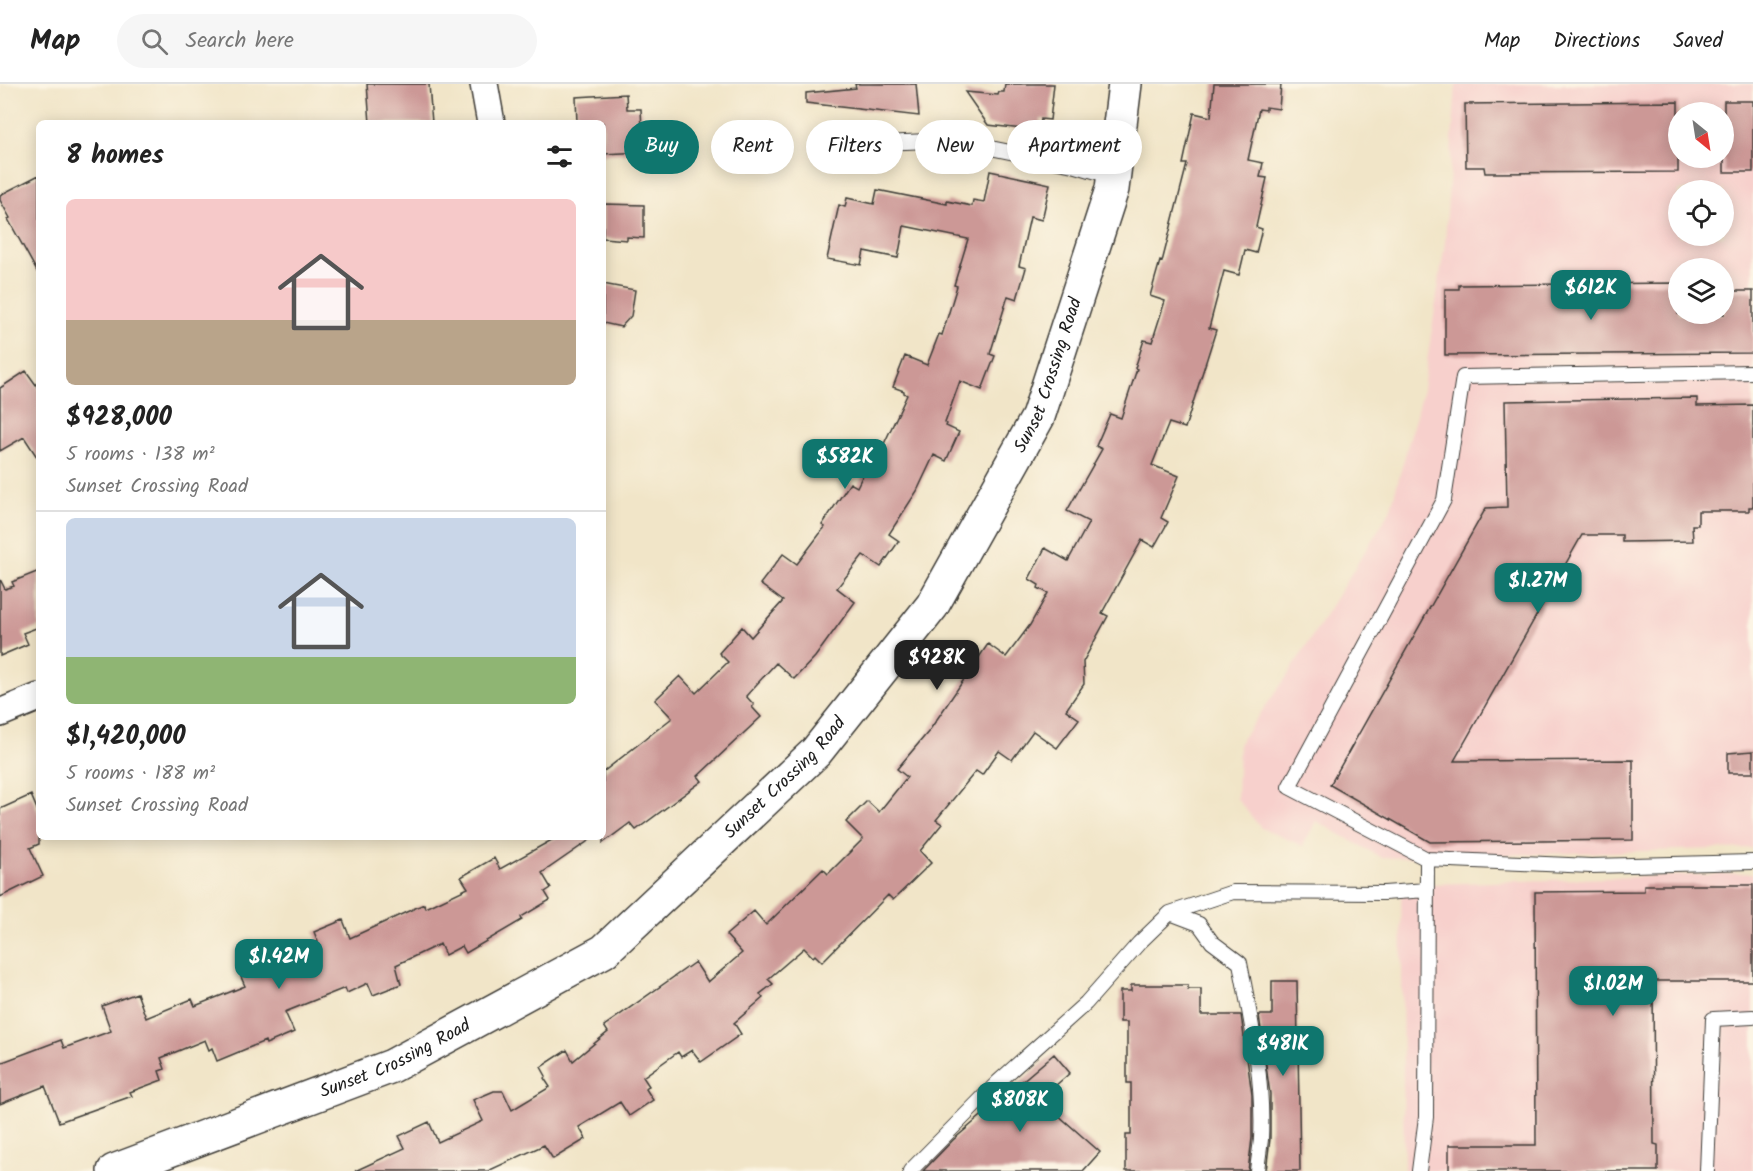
<!DOCTYPE html>
<meta charset="utf-8">
<style>
body{margin:0;font-family:Kalam,sans-serif;background:#f6f6f6;color:#222;height:100vh;display:flex;flex-direction:column;font-size:22px;white-space:nowrap}
*{box-sizing:border-box;margin:0}
p{font-size:20px;color:#767676}
.icon{flex:none;width:33px;height:33px;fill:none;stroke:currentColor;stroke-width:2;stroke-linecap:round;stroke-linejoin:round}
.map{position:relative;flex:1;overflow:hidden}
.drawer{position:absolute;left:36px;top:36px;width:570px;height:720px;display:flex;flex-direction:column;background:#fff;border-radius:9px;box-shadow:0 3px 15px #0003}
.drawer>*{flex:none}
.hud{position:absolute;left:624px;top:36px;width:570px;height:54px;display:flex;gap:12px}
.needle{width:39px;rotate:150deg}
.fabs{position:absolute;left:1668px;top:18px;display:grid;gap:12px}
.fabs a{display:grid;place-items:center;width:66px;height:66px;border-radius:50%;background:#fff;box-shadow:0 3px 15px #0003;font-size:30px}
.price{position:absolute;translate:-50% -51px;padding:0 14px;border-radius:12px;background:#0f766e;color:#fff;font-size:20px;line-height:39px;filter:drop-shadow(0 2px 3px #0008)}
.price::after{content:'';position:absolute;left:50%;top:36px;width:18px;height:14px;margin-left:-9px;background:inherit;clip-path:polygon(0 0,100% 0,50% 100%)}
.price.on{background:#222;color:#fff}
ul{padding:0;list-style:none}
li{display:grid;align-content:center;gap:12px;height:318px;padding:0 30px}
li+li{border-top:2px solid #e0e0e0}
li span{display:grid;place-items:center;height:186px;border-radius:9px;color:#555}
li>.icon{margin-inline-start:auto}
span .icon{width:108px;height:108px;fill:#fffc;stroke-width:1}
li b{font-size:26px}
h2{display:flex;justify-content:space-between;align-items:center;height:72px;padding:0 30px;font-size:26px}
.chip{padding:0 21px;border-radius:27px;background:#fff;box-shadow:0 3px 15px #0003;font-size:21px;line-height:54px}
.chip.on{background:#0f766e;color:#fff}
header{display:flex;align-items:center;gap:36px;box-sizing:border-box;height:84px;padding:0 30px;background:#fff;border-bottom:2px solid #e0e0e0}
header strong{font-size:28px}
nav{display:flex;gap:33px;margin-inline-start:auto;font-size:21px}
.search{width:420px;height:54px;background:#f6f6f6;display:flex;align-items:center;gap:15px;box-sizing:border-box;padding:0 21px;border-radius:33px;color:#767676;font-size:22px}
.map>svg:first-child{display:block}
.built{fill:#f7d0cc;fill-rule:evenodd}
.building{fill:#cc9896}
.lines{fill:none;stroke-linecap:round;stroke-linejoin:round}
.service-casing{stroke:#3c3a36;stroke-width:16}
.minor-casing{stroke:#3c3a36;stroke-width:30}
.tertiary-casing{stroke:#3c3a36;stroke-width:36}
.service{stroke:#fff;stroke-width:14}
.minor{stroke:#fff;stroke-width:27}
.tertiary{stroke:#fff;stroke-width:33}
.labels{text-anchor:middle;dominant-baseline:central;stroke-width:4.5;stroke-linejoin:round;paint-order:stroke}
.street-label{font-size:18px;fill:#1c1c1c;stroke:#fcf5e5}
</style>
<header>
<strong>Map</strong>
<div class="search"><svg class="icon" aria-label="search" viewBox="0 0 24 24"><circle cx="10" cy="10" r="6"/><path d="M15 15l6 6"/></svg>Search here</div>
<nav><a>Map</a><a>Directions</a><a>Saved</a></nav>
</header>
<div class="map">
<svg width="1753" height="1087" viewBox="0 0 1753 1087">
<rect width="100%" height="100%" fill="#fcf5e5"/>
<filter id="ink" filterUnits="userSpaceOnUse"><feTurbulence type="fractalNoise" baseFrequency=".0167" numOctaves="2"/><feDisplacementMap in="SourceGraphic" scale="12" xChannelSelector="R" yChannelSelector="G"/><feConvolveMatrix kernelMatrix="1 2 1 2 8 2 1 2 1" color-interpolation-filters="sRGB"/></filter>
<filter id="wash" filterUnits="userSpaceOnUse"><feTurbulence type="fractalNoise" baseFrequency=".008" numOctaves="4" result="noise"/><feDisplacementMap in="SourceGraphic" scale="24" xChannelSelector="R" yChannelSelector="G"/><feGaussianBlur stdDeviation="1.35" result="paint"/><feColorMatrix in="noise" values="0 0 0 0 0 0 0 0 0 0 0 0 0 0 0 0 0 1.4 0 .05"/><feComposite in="paint" operator="in"/></filter>
<g filter="url(#wash)">
<rect width="100%" height="100%" fill="#f1e5c8"/>
<path class="built" d="M 1456,0 L 1753,0 L 1753,764 L 1382,774 L 1316,737 L 1303,762 L 1261,744 L 1237,715 L 1239,659 L 1288,591 L 1390,427 L 1423,305 L 1445,158 ZM 1678,28 L 1724,28 L 1724,74 L 1678,74 ZM 1678,106 L 1724,106 L 1724,152 L 1678,152 ZM 1678,184 L 1724,184 L 1724,230 L 1678,230 Z
M 1753,789 L 1753,1087 L 1404,1087 L 1401,801 Z"/>
<g id="blocks">
<path class="building" d="M 367,0 L 429,0 L 432,39 L 370,39 Z
M 855,0 L 916,0 L 919,32 L 806,19 L 806,9 L 856,4 Z
M 1005,0 L 1054,0 L 1050,36 L 1041,35 L 1040,47 L 988,41 L 965,8 L 998,11 L 999,8 L 1004,8 Z
M 1214,0 L 1281,0 L 1279,25 L 1266,23 L 1266,26 L 1259,25 L 1248,76 L 1263,79 L 1260,93 L 1267,94 L 1256,143 L 1262,145 L 1256,169 L 1245,166 L 1239,191 L 1224,187 L 1209,244 L 1216,246 L 1185,344 L 1169,339 L 1152,381 L 1179,392 L 1161,434 L 1168,438 L 1154,463 L 1142,456 L 1102,529 L 1108,532 L 1083,578 L 1084,600 L 1066,626 L 1079,635 L 1057,664 L 1033,647 L 1012,676 L 999,667 L 982,691 L 976,687 L 936,736 L 942,740 L 920,767 L 931,779 L 893,816 L 888,811 L 822,878 L 815,871 L 813,873 L 804,864 L 768,895 L 773,900 L 760,910 L 763,914 L 734,939 L 741,950 L 701,978 L 692,966 L 681,973 L 678,968 L 643,993 L 649,1002 L 646,1005 L 653,1016 L 629,1032 L 620,1018 L 579,1043 L 586,1055 L 553,1075 L 544,1061 L 488,1087 L 355,1087 L 405,1064 L 399,1052 L 429,1038 L 438,1058 L 483,1037 L 473,1016 L 494,1007 L 503,1007 L 512,1026 L 550,1003 L 544,994 L 546,992 L 541,983 L 567,966 L 573,977 L 608,948 L 604,942 L 695,878 L 708,898 L 742,869 L 726,851 L 754,827 L 766,841 L 823,785 L 828,790 L 863,755 L 846,738 L 867,717 L 879,728 L 907,693 L 897,685 L 929,647 L 988,560 L 1006,573 L 1030,541 L 1048,509 L 1038,504 L 1039,501 L 1029,495 L 1045,464 L 1068,477 L 1089,438 L 1067,427 L 1102,365 L 1096,362 L 1110,330 L 1121,334 L 1137,285 L 1135,284 L 1144,256 L 1152,258 L 1165,217 L 1150,212 L 1160,177 L 1162,178 L 1187,80 L 1183,80 L 1194,29 L 1211,33 Z
M 626,10 L 627,25 L 641,25 L 643,68 L 603,70 L 603,39 L 577,39 L 576,13 Z
M 1724,17 L 1753,17 L 1753,88 L 1724,88 Z
M 1678,18 L 1678,88 L 1485,89 L 1484,83 L 1466,83 L 1465,20 Z
M 990,87 L 1050,100 L 1042,136 L 1030,133 L 1019,182 L 1026,184 L 1017,215 L 1008,212 L 990,270 L 995,272 L 982,306 L 960,297 L 945,339 L 947,340 L 946,342 L 959,348 L 946,377 L 934,371 L 917,407 L 889,450 L 899,457 L 881,483 L 863,471 L 837,504 L 855,518 L 815,573 L 794,595 L 776,579 L 746,612 L 754,621 L 752,623 L 761,633 L 698,692 L 702,697 L 636,746 L 630,739 L 603,759 L 603,688 L 672,634 L 655,616 L 680,592 L 696,609 L 728,578 L 719,569 L 742,543 L 751,553 L 783,517 L 760,500 L 783,470 L 797,480 L 825,443 L 822,441 L 850,399 L 857,403 L 877,362 L 882,364 L 907,311 L 904,309 L 904,307 L 893,303 L 905,272 L 927,281 L 939,250 L 942,251 L 957,202 L 954,201 L 968,155 L 904,142 L 898,174 L 864,167 L 861,181 L 827,175 L 839,121 L 845,123 L 847,114 L 874,120 L 877,106 L 947,120 L 947,117 L 972,122 L 973,116 L 984,118 Z
M 39,91 L 39,191 L 8,135 L 10,134 L 0,116 L 0,111 Z
M 603,120 L 644,121 L 644,154 L 627,153 L 627,156 L 603,154 Z
M 1678,199 L 1678,230 L 1724,230 L 1724,207 L 1753,207 L 1753,269 L 1445,271 L 1445,205 L 1459,205 L 1459,201 Z
M 603,200 L 635,206 L 631,232 L 621,243 L 603,239 Z
M 26,287 L 39,305 L 39,376 L 24,353 L 0,367 L 0,304 Z
M 1697,314 L 1697,322 L 1753,321 L 1753,423 L 1749,423 L 1749,427 L 1698,427 L 1698,441 L 1692,441 L 1693,457 L 1622,458 L 1622,451 L 1582,451 L 1454,677 L 1633,676 L 1633,756 L 1430,758 L 1330,701 L 1486,424 L 1507,423 L 1505,317 Z
M 39,487 L 39,543 L 23,549 L 28,560 L 0,572 L 0,495 L 5,505 L 14,502 L 12,498 Z
M 1753,667 L 1753,689 L 1728,689 L 1728,669 Z
M 31,711 L 39,730 L 39,760 L 30,764 L 43,792 L 0,813 L 0,725 Z
M 557,753 L 594,753 L 542,789 L 551,804 L 545,808 L 550,816 L 521,833 L 522,836 L 466,869 L 462,862 L 445,871 L 440,860 L 396,881 L 401,900 L 373,911 L 368,899 L 347,909 L 345,904 L 285,928 L 294,948 L 266,960 L 265,957 L 217,977 L 212,964 L 209,966 L 205,956 L 161,974 L 165,985 L 159,987 L 162,996 L 130,1008 L 132,1012 L 59,1038 L 45,1002 L 0,1020 L 0,979 L 61,956 L 64,964 L 111,947 L 102,922 L 137,909 L 146,934 L 192,915 L 195,922 L 245,902 L 241,893 L 315,863 L 314,860 L 318,858 L 314,848 L 343,836 L 350,854 L 424,820 L 426,824 L 468,804 L 461,793 L 494,774 L 500,785 Z
M 1644,801 L 1753,801 L 1753,897 L 1653,897 L 1654,1060 L 1658,1061 L 1658,1087 L 1449,1087 L 1449,1061 L 1536,1061 L 1535,808 L 1644,807 Z
M 1272,897 L 1297,897 L 1300,1087 L 1266,1087 L 1270,1055 L 1270,1010 L 1259,931 L 1272,931 Z
M 1131,901 L 1188,901 L 1188,905 L 1201,905 L 1201,931 L 1241,931 L 1252,1011 L 1252,1054 L 1248,1087 L 1126,1087 L 1126,1051 L 1131,1051 L 1131,999 L 1127,999 L 1127,938 L 1120,938 L 1120,907 L 1131,907 Z
M 1054,970 L 1070,989 L 1040,1015 L 1100,1068 L 1083,1087 L 923,1087 L 953,1056 Z"/>
</g>
</g>
<g filter="url(#ink)">
<use href="#blocks" fill-opacity="0" stroke="#3c3a36" stroke-width="1.5"/>
<g class="lines">
<g class="service-casing">
<path id="service" d="M 835,61 L 952,56 L 1073,81 L 1114,93
M 1427,775 L 1289,703 L 1444,416 L 1463,293 L 1753,288
M 1170,829 L 1199,840 L 1212,858 L 1240,879 C 1251,936 1264,996 1261,1055 C 1260,1065 1258,1076 1257,1087
M 910,1087 L 998,998 L 1086,919 L 1139,859 L 1170,829 L 1233,808 L 1384,809 L 1427,806
M 1419,1087 L 1426,1033 L 1427,775 L 1591,782 L 1753,778
M 1707,1087 L 1713,935 L 1753,933"/>
</g>
<g class="minor-casing">
<path id="minor" d="M 484,0 L 491,39
M 0,629 L 39,613"/>
</g>
<g class="tertiary-casing">
<g id="tertiary">
<path id="s1" d="M 114,1087 L 392,982 L 604,867 L 816,668 L 932,522 L 1038,333 L 1112,105 L 1125,0"/>
</g>
</g>
<use href="#service" class="service"/>
<use href="#minor" class="minor"/>
<use href="#tertiary" class="tertiary"/>
</g>
</g>
<g class="labels">
<g class="street-label">
<text stroke="none"><textPath href="#s1" startOffset="1275">Sunset Crossing Road</textPath></text>
<text stroke="none"><textPath href="#s1" startOffset="789">Sunset Crossing Road</textPath></text>
<text stroke="none"><textPath href="#s1" startOffset="303">Sunset Crossing Road</textPath></text>
</g>
</g>
</svg>
<div class="fabs">
<a><svg class="needle" viewBox="-14 -14 28 28"><path d="M0-13l5 13h-10z" fill="#e53935"/><path d="M0 13l5-13h-10z" fill="#767676"/></svg></a>
<a><svg class="icon" aria-label="locate" viewBox="0 0 24 24"><circle cx="12" cy="12" r="6"/><path d="M12 2v4M12 18v4M2 12h4M18 12h4"/></svg></a>
<a><svg class="icon" aria-label="layers" viewBox="0 0 24 24"><path d="M12 4l9 5-9 5-9-5zM3 14l9 5 9-5"/></svg></a>
</div>
<b class="price" style="left:1591px;top:237px">$612K</b>
<b class="price" style="left:845px;top:406px">$582K</b>
<b class="price" style="left:1538px;top:530px">$1.27M</b>
<b class="price on" style="left:937px;top:607px">$928K</b>
<b class="price" style="left:279px;top:906px">$1.42M</b>
<b class="price" style="left:1613px;top:933px">$1.02M</b>
<b class="price" style="left:1283px;top:993px">$481K</b>
<b class="price" style="left:1020px;top:1049px">$808K</b>
<div class="hud">
<a class="chip on">Buy</a>
<a class="chip">Rent</a>
<a class="chip">Filters</a>
<a class="chip">New</a>
<a class="chip">Apartment</a>
</div>
<section class="drawer">
<h2>8 homes<svg class="icon" aria-label="filters" viewBox="0 0 24 24"><path d="M4 7h16M4 17h16"/><circle cx="9" cy="7" r="2"/><circle cx="15" cy="17" r="2"/></svg></h2>
<ul>
<li><span style="background:linear-gradient(#f6c9c9 65%,#b9a48a 0)"><svg class="icon" aria-label="home" viewBox="0 0 24 24"><path d="M3 11l9-7 9 7M6 9v11h12V9"/></svg></span><div><b>$928,000</b><p>5 rooms · 138 m²</p><p>Sunset Crossing Road</p></div></li>
<li><span style="background:linear-gradient(#c9d6e8 75%,#8fb573 0)"><svg class="icon" aria-label="home" viewBox="0 0 24 24"><path d="M3 11l9-7 9 7M6 9v11h12V9"/></svg></span><div><b>$1,420,000</b><p>5 rooms · 188 m²</p><p>Sunset Crossing Road</p></div></li>
</ul>
</section>
</div>
